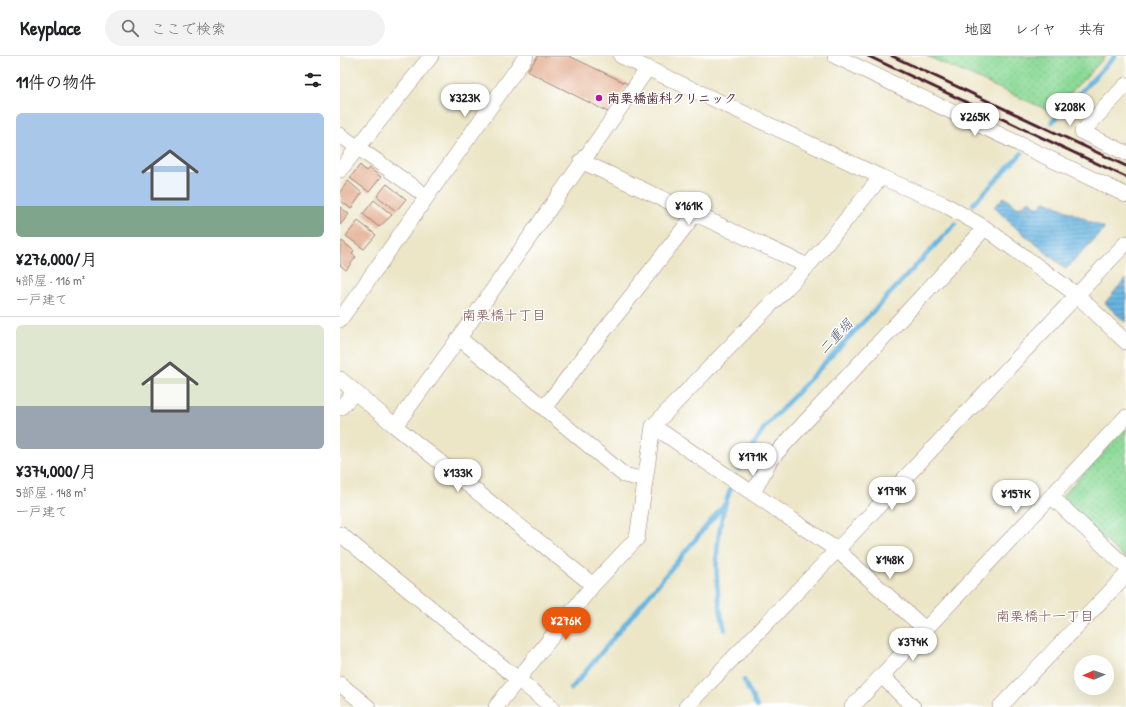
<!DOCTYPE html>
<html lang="ja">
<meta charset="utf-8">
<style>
body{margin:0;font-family:"Patrick Hand","Klee One",sans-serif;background:#f2f2f2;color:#202124;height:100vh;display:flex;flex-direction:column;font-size:15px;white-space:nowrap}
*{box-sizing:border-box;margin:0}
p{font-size:13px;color:#757577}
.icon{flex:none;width:22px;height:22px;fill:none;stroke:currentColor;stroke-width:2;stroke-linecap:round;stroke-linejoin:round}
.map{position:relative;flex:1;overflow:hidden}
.side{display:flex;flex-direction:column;background:#fff;width:340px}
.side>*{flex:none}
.needle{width:26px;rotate:268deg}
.buttons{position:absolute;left:734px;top:599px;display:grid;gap:8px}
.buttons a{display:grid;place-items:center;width:40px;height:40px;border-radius:50%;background:#fff;box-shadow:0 4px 16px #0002;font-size:20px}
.price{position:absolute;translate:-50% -34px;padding:0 9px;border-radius:14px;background:#fff;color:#222;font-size:13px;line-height:26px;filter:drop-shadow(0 1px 2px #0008)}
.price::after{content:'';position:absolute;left:50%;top:24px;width:12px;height:9px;margin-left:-6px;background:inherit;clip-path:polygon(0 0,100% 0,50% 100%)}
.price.active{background:#ea580c;color:#fff}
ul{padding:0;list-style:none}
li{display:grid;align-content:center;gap:8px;height:212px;padding:0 16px}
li+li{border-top:1px solid #e0e0e0}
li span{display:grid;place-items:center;height:124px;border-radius:6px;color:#555}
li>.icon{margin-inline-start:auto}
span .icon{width:72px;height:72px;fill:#fffc;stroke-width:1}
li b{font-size:17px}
h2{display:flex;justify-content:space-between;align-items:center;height:48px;padding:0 16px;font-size:17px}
header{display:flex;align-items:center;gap:24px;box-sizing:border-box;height:56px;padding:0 20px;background:#fff;border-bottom:1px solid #e0e0e0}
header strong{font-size:19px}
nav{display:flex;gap:22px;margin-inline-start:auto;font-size:14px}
.search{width:280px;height:36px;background:#f2f2f2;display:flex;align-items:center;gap:10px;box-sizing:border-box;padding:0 14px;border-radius:22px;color:#757577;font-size:15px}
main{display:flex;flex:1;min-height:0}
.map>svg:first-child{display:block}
.grass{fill:url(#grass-dots);stroke:#6c7c62}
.water{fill:url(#water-rules);stroke:#586a86}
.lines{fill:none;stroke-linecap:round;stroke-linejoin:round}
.stream{stroke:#67b5e1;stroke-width:4.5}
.building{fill:#e1a787}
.minor-casing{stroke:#9b8279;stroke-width:16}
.minor{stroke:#fff;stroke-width:15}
.rail{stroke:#4a1f2b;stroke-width:3}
.poi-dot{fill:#b5179e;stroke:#fff;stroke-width:1.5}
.labels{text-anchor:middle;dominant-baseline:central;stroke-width:3;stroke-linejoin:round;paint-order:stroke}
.poi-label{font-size:13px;font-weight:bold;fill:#4a1f2b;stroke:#fff;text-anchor:start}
.neighbourhood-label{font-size:14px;fill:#7f4f4b;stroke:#fff}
.water-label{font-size:14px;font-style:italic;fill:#565b74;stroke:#fff}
</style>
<header>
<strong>Keyplace</strong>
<div class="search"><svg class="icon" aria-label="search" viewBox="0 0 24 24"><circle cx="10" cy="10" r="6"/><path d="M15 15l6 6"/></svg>ここで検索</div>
<nav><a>地図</a><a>レイヤ</a><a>共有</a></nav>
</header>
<main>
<section class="side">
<h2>11件の物件<svg class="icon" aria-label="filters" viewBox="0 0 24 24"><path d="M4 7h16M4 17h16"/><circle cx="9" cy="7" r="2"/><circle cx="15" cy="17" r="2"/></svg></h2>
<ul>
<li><span style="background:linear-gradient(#a9c7e8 75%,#7fa58c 0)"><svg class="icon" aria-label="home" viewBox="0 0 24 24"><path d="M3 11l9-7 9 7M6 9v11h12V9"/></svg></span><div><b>¥276,000/月</b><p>4部屋 · 116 m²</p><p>一戸建て</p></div></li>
<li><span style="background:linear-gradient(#dfe7d0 65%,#9aa5b1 0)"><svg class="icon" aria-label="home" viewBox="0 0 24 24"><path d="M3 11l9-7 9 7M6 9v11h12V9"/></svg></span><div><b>¥374,000/月</b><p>5部屋 · 148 m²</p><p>一戸建て</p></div></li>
</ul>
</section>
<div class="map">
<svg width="786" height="651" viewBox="0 0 786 651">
<defs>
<pattern id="grass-dots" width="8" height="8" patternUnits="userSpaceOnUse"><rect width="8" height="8" fill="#8dda98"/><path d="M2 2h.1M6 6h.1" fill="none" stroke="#7bbb83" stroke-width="1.8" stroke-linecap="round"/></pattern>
<pattern id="water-rules" width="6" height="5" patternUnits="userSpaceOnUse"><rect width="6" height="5" fill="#67b5e1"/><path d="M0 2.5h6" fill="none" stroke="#5793b7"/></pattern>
</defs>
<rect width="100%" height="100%" fill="#fff"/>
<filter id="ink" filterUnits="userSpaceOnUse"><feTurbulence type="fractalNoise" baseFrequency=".025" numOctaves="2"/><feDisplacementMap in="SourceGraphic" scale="8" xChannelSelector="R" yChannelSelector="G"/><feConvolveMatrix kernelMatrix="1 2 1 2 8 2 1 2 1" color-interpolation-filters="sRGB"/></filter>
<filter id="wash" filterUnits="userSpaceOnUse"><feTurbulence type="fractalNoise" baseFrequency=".012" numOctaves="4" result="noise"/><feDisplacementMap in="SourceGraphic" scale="16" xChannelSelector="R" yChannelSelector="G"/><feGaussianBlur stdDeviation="0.9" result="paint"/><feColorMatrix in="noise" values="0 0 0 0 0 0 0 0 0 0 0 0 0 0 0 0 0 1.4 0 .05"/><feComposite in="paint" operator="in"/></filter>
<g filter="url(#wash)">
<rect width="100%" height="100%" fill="#ece6c7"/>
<path class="grass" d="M 587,0 L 766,0 L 712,56 Z
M 786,372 L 786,503 L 723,447 L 723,439 Z"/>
<path class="water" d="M 664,141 L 678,152 L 681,149 L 692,158 L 684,149 L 689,144 L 698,152 L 705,145 L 765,172 L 726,213 L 669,166 L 654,151 Z
M 786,222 L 786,267 L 765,247 Z"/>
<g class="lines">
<path class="stream" d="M 712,66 L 775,0
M 633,148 L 682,97
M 399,413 L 424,372 L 615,168
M 385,574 C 372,528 374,476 391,431
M 404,624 L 417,651
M 231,633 L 384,449"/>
</g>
<g id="blocks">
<path class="building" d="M 198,0 L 229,0 L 288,28 L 268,56 L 187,15 Z
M 20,109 L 26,115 L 29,112 L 41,121 L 29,136 L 10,122 Z
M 8,125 L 22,137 L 11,153 L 1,145 L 3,142 L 0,139 L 0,136 Z
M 47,128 L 66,143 L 56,155 L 37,140 Z
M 34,144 L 52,159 L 39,171 L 23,158 Z
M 0,151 L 9,158 L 0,169 Z
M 18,165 L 36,179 L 24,193 L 6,180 Z
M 2,185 L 14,195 L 12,198 L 16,201 L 6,214 L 0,209 L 0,188 Z"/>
</g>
</g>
<g filter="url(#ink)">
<use href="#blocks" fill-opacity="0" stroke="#9b8279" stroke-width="1"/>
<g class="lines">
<g class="minor-casing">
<path id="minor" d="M 281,0 L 541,121 L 604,148 L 645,172 L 737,239 L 786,286
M 495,0 L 786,139
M 786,29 L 742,76 L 786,97
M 0,79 L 86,140
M 241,105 L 468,210
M 0,114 L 91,0
M 0,264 L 186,0
M 0,323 L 55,370 L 253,529
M 0,352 L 15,336
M 204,352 L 119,282 L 308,12
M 55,370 L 119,282
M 313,370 L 497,494 L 585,573
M 305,424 L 284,419 L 204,352 L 355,158
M 413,437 L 430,404 L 645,172
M 712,441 L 786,511
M 0,478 L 212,651
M 542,620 L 573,651
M 0,628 L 28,651
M 156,651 L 253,529 L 297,482 L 313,370 L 468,210 L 541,121
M 346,651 L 497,494 L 786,187
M 512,651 L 786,361
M 660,651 L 786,519"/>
</g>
<use href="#minor" class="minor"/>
<path class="rail" d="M 528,0 L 786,121
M 552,0 L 786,110"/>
</g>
</g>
<circle class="poi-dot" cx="259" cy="42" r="4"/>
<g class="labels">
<g class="poi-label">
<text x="267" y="42">南栗橋歯科クリニック</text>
</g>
<g class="neighbourhood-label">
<text x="164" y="258">南栗橋十丁目</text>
<text x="705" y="559">南栗橋十一丁目</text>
</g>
<g class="water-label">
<text transform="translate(495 280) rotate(-47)">二重堀</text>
</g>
</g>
</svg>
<div class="buttons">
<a><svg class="needle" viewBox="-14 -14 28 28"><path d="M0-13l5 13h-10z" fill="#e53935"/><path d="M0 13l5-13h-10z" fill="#757577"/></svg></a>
</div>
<b class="price" style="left:125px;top:62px">¥323K</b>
<b class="price" style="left:730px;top:71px">¥208K</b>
<b class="price" style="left:635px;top:81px">¥265K</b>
<b class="price" style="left:349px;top:170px">¥161K</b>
<b class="price" style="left:413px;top:421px">¥171K</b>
<b class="price" style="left:118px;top:437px">¥133K</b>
<b class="price" style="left:552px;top:455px">¥179K</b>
<b class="price" style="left:676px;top:458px">¥157K</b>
<b class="price" style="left:550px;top:524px">¥148K</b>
<b class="price active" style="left:226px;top:585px">¥276K</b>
<b class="price" style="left:573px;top:606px">¥374K</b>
</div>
</main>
